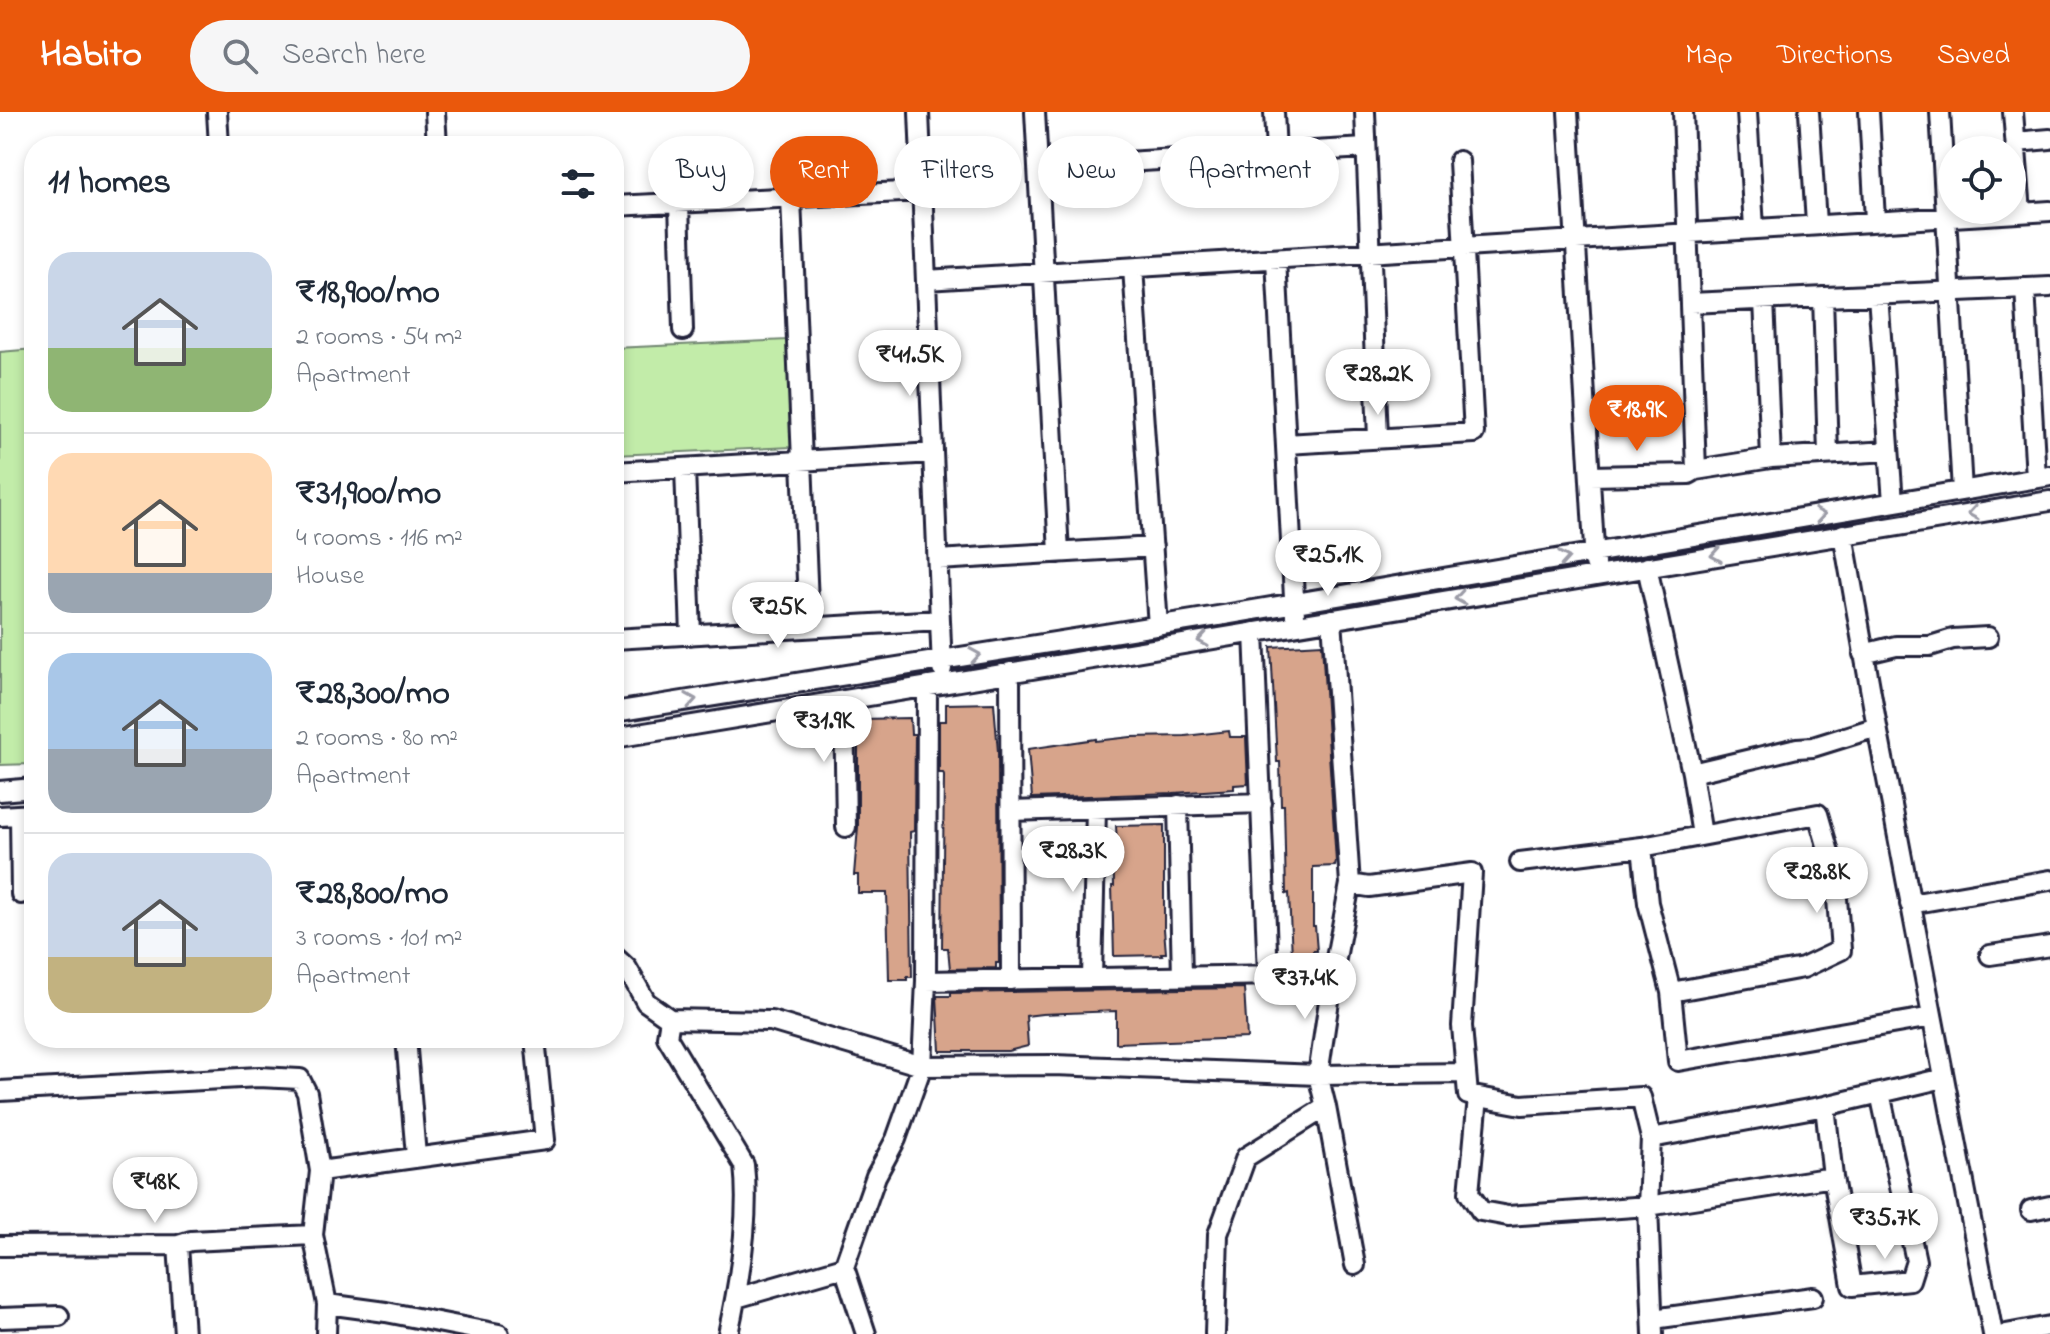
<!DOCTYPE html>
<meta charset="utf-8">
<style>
body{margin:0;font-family:"Indie Flower",sans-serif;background:#f6f6f7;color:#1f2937;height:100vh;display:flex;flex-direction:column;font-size:30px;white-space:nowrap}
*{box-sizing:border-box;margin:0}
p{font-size:26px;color:#747a83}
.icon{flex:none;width:44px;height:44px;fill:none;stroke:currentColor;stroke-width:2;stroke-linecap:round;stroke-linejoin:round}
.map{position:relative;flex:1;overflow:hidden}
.panel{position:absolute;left:24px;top:24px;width:600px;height:912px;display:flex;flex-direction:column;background:#fff;border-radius:32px;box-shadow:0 4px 12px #0003}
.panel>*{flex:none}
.top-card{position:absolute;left:648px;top:24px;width:760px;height:72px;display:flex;gap:16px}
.buttons{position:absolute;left:1938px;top:24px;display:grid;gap:16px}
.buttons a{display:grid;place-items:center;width:88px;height:88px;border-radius:50%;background:#fff;box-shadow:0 4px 12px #0003;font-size:40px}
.price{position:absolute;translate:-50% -68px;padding:0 18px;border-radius:28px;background:#fff;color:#222;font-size:26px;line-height:52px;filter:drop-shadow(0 2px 4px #0008)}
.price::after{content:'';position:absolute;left:50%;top:48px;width:24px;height:18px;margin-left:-12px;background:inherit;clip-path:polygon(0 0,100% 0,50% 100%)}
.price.selected{background:#ea580c;color:#fff}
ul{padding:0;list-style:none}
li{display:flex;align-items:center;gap:24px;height:200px;padding:0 24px}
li+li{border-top:2px solid #e0e1e3}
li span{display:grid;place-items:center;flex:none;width:224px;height:160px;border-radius:24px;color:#555}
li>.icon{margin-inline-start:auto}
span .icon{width:96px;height:96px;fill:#fffc;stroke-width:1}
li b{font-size:34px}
h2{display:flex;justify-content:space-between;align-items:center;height:96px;padding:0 24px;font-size:34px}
.chip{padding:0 28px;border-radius:36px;background:#fff;box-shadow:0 4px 12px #0003;font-size:28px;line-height:72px}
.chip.selected{background:#ea580c;color:#fff}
header{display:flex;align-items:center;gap:48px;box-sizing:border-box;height:112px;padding:0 40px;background:#ea580c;color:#fff}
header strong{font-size:38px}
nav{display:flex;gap:44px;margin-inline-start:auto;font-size:28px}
.search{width:560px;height:72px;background:#f6f6f7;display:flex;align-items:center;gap:20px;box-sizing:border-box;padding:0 28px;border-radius:44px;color:#747a83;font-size:30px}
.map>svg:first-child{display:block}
.green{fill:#c2eca9;stroke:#728772;stroke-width:2}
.building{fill:#d7a48b;stroke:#22223b;stroke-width:2}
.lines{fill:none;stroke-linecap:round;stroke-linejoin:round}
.minor-casing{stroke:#22223b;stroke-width:24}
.minor{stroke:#fff;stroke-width:18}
.oneway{stroke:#9c9ca7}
</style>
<header>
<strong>Habito</strong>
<div class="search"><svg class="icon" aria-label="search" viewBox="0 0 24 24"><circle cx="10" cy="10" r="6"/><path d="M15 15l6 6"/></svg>Search here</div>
<nav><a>Map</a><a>Directions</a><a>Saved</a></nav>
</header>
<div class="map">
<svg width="2050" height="1222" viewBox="0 0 2050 1222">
<rect width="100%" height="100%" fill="#fff"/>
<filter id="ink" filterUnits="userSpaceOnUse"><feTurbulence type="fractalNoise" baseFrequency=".0125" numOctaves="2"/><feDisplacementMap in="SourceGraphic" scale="16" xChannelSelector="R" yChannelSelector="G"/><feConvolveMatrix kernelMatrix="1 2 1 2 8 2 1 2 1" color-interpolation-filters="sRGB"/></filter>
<g filter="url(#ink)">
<path class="green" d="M 788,228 L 793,335 L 614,343 L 614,236 Z
M 34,237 L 34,652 L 0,653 L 0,240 Z"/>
<path class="building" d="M 1322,532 L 1336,750 L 1335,754 L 1313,755 L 1313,814 L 1315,814 L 1317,839 L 1313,839 L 1312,843 L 1292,844 L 1289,781 L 1286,782 L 1284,693 L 1281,693 L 1280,650 L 1277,650 L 1271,535 Z
M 994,591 L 998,640 L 999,851 L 996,851 L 996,856 L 950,857 L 948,836 L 942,836 L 944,664 L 943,661 L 939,661 L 939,609 L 946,609 L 946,592 Z
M 910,606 L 911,622 L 915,622 L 914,719 L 910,720 L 912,865 L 907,865 L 907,868 L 889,868 L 887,781 L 858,781 L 858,763 L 854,763 L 858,715 L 858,624 L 861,624 L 861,607 Z
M 1229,619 L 1230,625 L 1246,625 L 1248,672 L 1234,673 L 1234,677 L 1173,681 L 1032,686 L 1028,637 L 1096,627 L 1096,629 L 1131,625 L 1185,624 Z
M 1164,713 L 1164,817 L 1166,841 L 1161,841 L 1162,843 L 1114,844 L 1112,774 L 1114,774 L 1113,731 L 1117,731 L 1116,714 Z
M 1244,876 L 1247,926 L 1116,931 L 1116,899 L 1042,902 L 1026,904 L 1028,934 L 1008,939 L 940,939 L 937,884 L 951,884 L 951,881 Z"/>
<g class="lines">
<g class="minor-casing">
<path id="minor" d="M 217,0 L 219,34
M 435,0 L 437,34
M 919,0 L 942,557
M 1035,0 L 1059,441
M 1274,0 L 1276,41
M 1365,0 L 1378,326
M 1568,0 L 1595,452
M 1683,0 L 1696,358
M 1747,0 L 1754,116
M 1809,0 L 1816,112
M 1869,0 L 1875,108
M 1940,0 L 1962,379
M 2013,0 L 2021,100
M 2016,30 L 2050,27
M 1038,55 L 1366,36
M 791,86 L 809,516
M 679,91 L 683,218
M 614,94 L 923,79
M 1276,147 L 1295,504
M 1133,156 L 1158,514
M 926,168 L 2050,99
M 2025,176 L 2036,366
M 1878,183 L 1893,390
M 1823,185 L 1828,342
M 1764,188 L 1771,346
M 1690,191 L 2050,175
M 1286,332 L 1474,321 L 1459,49
M 685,356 L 691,523
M 614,360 L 933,341
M 1590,364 L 1689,362 L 1696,358 L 1771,346 L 1889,339
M 1843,422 L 1877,615 L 1993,1222
M 938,448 L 1153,435
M 1647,455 L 1692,661 L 1702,723
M 1332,507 L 1350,772 L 1369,775 L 1472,761 L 1462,914 L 1468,983 L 1522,993 L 1641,985 L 1651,1026 L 1648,1094 L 1653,1222
M 1254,520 L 1268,863
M 614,527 L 940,508
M 1863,542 L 1896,534 L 1930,534 L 1953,527 L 1988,525
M 1010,560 L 1011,868
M 844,588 L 846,715
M 614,600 L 1218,504 L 2050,364
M 614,626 L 2050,389
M 1692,661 L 1797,636 L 1813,635 L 1877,615
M 0,679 L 34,676
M 1178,693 L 1182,865
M 1011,699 L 1262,691
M 20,703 L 21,782
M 0,704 L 34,702
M 1642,735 L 1648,791 L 1671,880 L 1678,949 L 1932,905
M 1520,750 L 1642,735 L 1818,702 L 1835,761 L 1841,838 L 1803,856 L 1671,880
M 1910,792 L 2050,768
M 1990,843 L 2050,834
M 614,844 L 627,856 L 646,890 L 670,907 L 771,909 L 922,954 L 1054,953 L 1318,963 L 1466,961
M 1092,866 L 1096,696
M 926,869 L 1333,862
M 670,907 L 667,925 L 744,1053 C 750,1104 739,1172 728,1222
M 406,926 L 416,1044
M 0,979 L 259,965 L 300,967 L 307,981 L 320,1059 L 313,1123 L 327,1192 L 326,1222
M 1478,985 L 1469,1081 L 1481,1099 L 1508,1104 L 1648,1094 L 1833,1065
M 1825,994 L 1833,1065 L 1852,1174 L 1910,1168 L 1916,1149 L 1880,981
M 1326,995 L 1355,1153
M 1651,1026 L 1825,994 L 1944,966
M 320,1059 L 545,1028 L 535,926
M 2031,1098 L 2050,1094
M 178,1133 L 184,1222
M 0,1134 L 178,1133 L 191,1129 L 313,1123
M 736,1186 L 844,1155
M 327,1192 L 386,1200 L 499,1222
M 0,1206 L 59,1204
M 1653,1207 L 1813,1185
M 866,1222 L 844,1155 L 876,1064 L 896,1027 L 922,954 L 926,869 L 927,574
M 1215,1222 L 1218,1122 L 1246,1045 L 1326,995 L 1318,963 L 1333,862 L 1350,772
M 2006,1222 L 2050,1214"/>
</g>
<use href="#minor" class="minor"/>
</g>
<defs><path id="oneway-chevron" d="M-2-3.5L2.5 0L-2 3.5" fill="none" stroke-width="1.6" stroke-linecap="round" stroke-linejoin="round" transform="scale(2)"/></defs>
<g class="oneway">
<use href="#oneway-chevron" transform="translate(1973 401) rotate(171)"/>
<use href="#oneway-chevron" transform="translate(1820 403) rotate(-9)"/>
<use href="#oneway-chevron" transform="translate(1716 443) rotate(171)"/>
<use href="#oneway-chevron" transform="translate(1564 446) rotate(-10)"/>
<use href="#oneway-chevron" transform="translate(1460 486) rotate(171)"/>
<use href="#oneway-chevron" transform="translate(1203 528) rotate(171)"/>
<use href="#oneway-chevron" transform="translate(975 543) rotate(-9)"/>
<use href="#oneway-chevron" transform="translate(691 588) rotate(-9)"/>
</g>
</g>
</svg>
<div class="buttons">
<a><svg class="icon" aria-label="locate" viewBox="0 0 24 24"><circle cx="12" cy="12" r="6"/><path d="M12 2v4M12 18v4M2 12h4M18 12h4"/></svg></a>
</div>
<b class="price" style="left:910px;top:286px">₹41.5K</b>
<b class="price" style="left:1378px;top:305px">₹28.2K</b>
<b class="price selected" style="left:1637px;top:341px">₹18.9K</b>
<b class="price" style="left:1328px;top:486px">₹25.1K</b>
<b class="price" style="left:778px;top:538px">₹25K</b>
<b class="price" style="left:824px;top:652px">₹31.9K</b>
<b class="price" style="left:1073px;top:782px">₹28.3K</b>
<b class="price" style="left:1817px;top:803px">₹28.8K</b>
<b class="price" style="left:1305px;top:909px">₹37.4K</b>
<b class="price" style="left:155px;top:1113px">₹48K</b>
<b class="price" style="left:1885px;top:1149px">₹35.7K</b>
<div class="top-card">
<a class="chip">Buy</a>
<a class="chip selected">Rent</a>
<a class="chip">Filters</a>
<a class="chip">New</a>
<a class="chip">Apartment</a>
</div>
<section class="panel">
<h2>11 homes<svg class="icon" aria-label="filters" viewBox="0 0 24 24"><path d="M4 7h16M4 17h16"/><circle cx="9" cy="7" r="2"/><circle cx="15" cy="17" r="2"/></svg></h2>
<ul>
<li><span style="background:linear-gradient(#c9d6e8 60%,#8fb573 0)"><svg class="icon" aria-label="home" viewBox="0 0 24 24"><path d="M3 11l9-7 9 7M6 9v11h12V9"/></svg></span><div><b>₹18,900/mo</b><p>2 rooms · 54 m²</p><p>Apartment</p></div></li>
<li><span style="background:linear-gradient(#ffd9b3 75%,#9aa5b1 0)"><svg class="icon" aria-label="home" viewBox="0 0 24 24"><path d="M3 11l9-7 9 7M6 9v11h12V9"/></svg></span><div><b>₹31,900/mo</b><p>4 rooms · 116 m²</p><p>House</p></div></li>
<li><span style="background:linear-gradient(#a9c7e8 60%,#9aa5b1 0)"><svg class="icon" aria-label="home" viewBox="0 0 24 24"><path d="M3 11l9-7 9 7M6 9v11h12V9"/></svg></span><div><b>₹28,300/mo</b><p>2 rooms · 80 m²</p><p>Apartment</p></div></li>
<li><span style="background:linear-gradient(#c9d6e8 65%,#c2b280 0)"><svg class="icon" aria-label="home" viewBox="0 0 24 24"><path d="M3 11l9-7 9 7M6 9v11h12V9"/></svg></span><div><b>₹28,800/mo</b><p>3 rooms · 101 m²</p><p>Apartment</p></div></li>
</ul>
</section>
</div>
